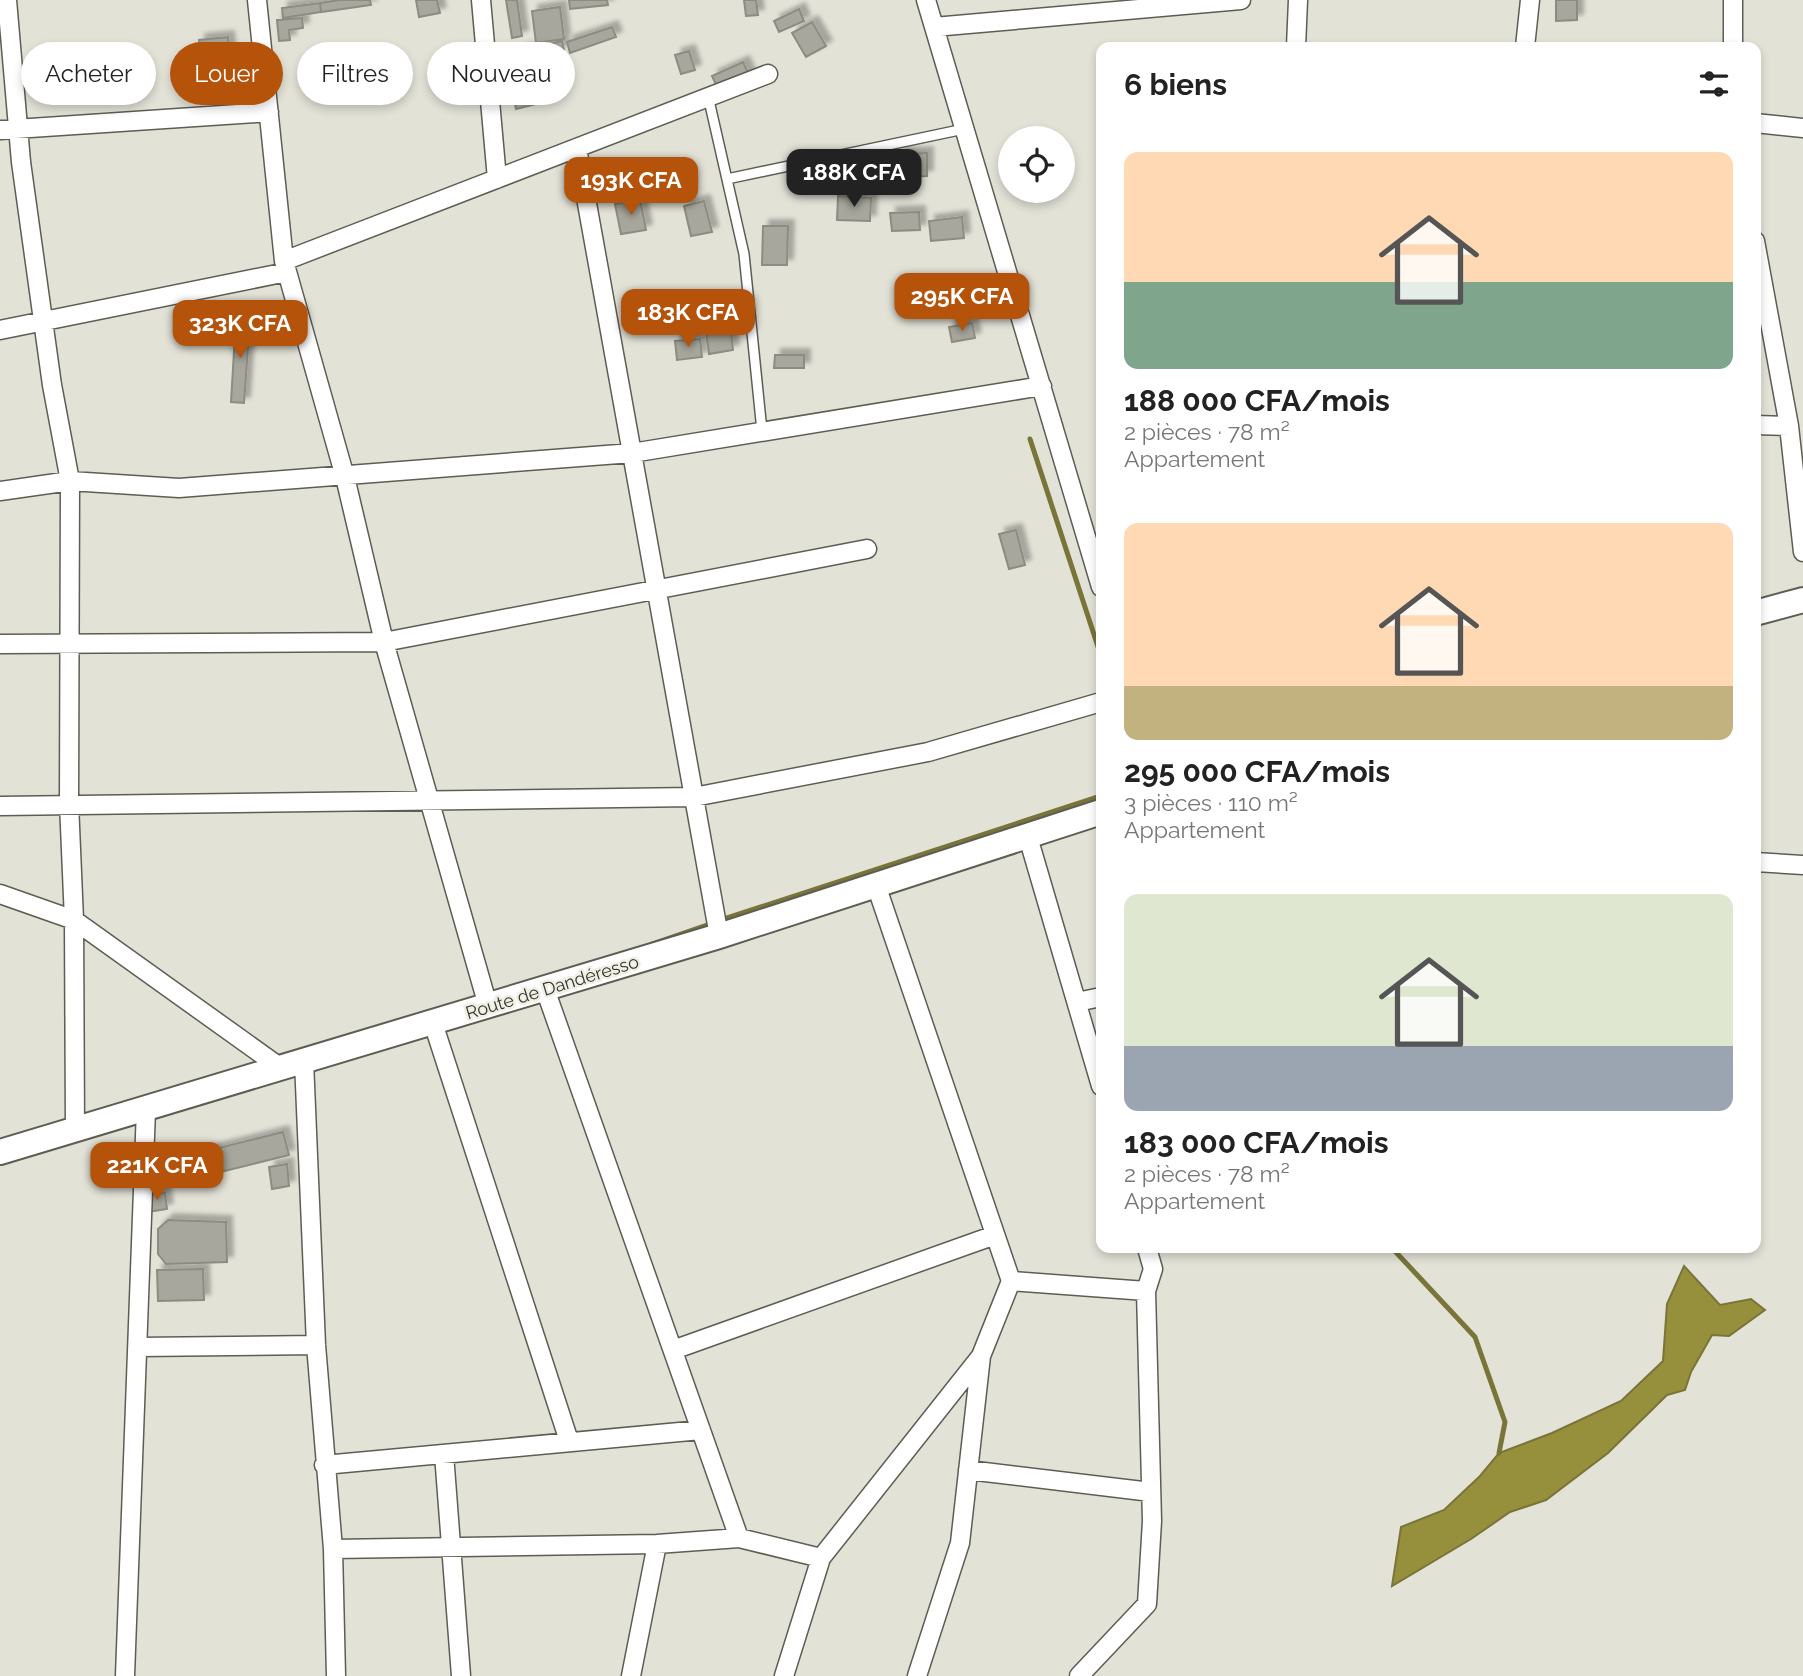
<!DOCTYPE html>
<html lang="fr">
<meta charset="utf-8">
<style>
body{margin:0;font-family:Raleway,sans-serif;background:#f6f6f6;color:#222;height:100vh;display:flex;flex-direction:column;font-size:26px;white-space:nowrap}
*{box-sizing:border-box;margin:0}
p{font-size:23px;color:#767676}
.icon{flex:none;width:38px;height:38px;fill:none;stroke:currentColor;stroke-width:2;stroke-linecap:round;stroke-linejoin:round}
.map{position:relative;flex:1;overflow:hidden}
.panel{position:absolute;left:1096px;top:42px;width:665px;height:1211px;display:flex;flex-direction:column;background:#fff;border-radius:14px;box-shadow:0 4px 10px #0003}
.panel>*{flex:none}
.banner{position:absolute;left:21px;top:42px;width:665px;height:63px;display:flex;gap:14px}
.controls{position:absolute;left:998px;top:126px;display:grid;gap:14px}
.controls a{display:grid;place-items:center;width:77px;height:77px;border-radius:50%;background:#fff;box-shadow:0 4px 10px #0003;font-size:35px}
.price{position:absolute;translate:-50% -60px;padding:0 16px;border-radius:14px;background:#b45309;color:#fff;font-size:23px;line-height:46px;filter:drop-shadow(0 2px 4px #0008)}
.price::after{content:'';position:absolute;left:50%;top:42px;width:21px;height:16px;margin-left:-10px;background:inherit;clip-path:polygon(0 0,100% 0,50% 100%)}
.price.on{background:#222;color:#fff}
ul{padding:0;list-style:none}
li{display:grid;align-content:center;gap:14px;height:371px;padding:0 28px}
li span{display:grid;place-items:center;height:217px;border-radius:14px;color:#555}
li>.icon{margin-inline-start:auto}
span .icon{width:126px;height:126px;fill:#fffc;stroke-width:1}
li b{font-size:30px}
h2{display:flex;justify-content:space-between;align-items:center;height:84px;padding:0 28px;font-size:30px}
.chip{padding:0 24px;border-radius:32px;background:#fff;box-shadow:0 4px 10px #0003;font-size:24px;line-height:63px}
.chip.on{background:#b45309;color:#fff}
.map>svg:first-child{display:block}
.water{fill:#968f3c;stroke:#797438;stroke-width:2}
.lines{fill:none;stroke-linecap:round;stroke-linejoin:round}
.stream{stroke:#797438;stroke-width:5}
.building{fill:#a7a79d;stroke:#8d8c82;stroke-width:2;filter:url(#shadow)}
.lane-casing{stroke:#5d5d54;stroke-width:12}
.street-casing{stroke:#5d5d54;stroke-width:21}
.secondary-casing{stroke:#5d5d54;stroke-width:28}
.lane{stroke:#fff;stroke-width:9}
.street{stroke:#fff;stroke-width:18}
.secondary{stroke:#fff;stroke-width:24}
.labels{text-anchor:middle;dominant-baseline:central;stroke-width:5;stroke-linejoin:round;paint-order:stroke}
.street-label{font-size:18px;fill:#343430;stroke:#f0efe4}
</style>
<div class="map">
<svg width="1803" height="1676" viewBox="0 0 1803 1676">
<defs>
<filter id="shadow"><feDropShadow dx="6" dy="-6" stdDeviation="2" flood-color="#0004"/></filter>
</defs>
<rect width="100%" height="100%" fill="#e3e2d7"/>
<path class="water" d="M 1684,1266 L 1720,1305 L 1751,1299 L 1765,1310 L 1729,1336 L 1712,1335 L 1691,1372 L 1685,1390 L 1667,1395 L 1608,1453 L 1546,1500 L 1510,1512 L 1471,1539 L 1392,1586 L 1401,1527 L 1444,1510 L 1480,1476 L 1499,1453 L 1552,1433 L 1621,1401 L 1663,1361 L 1667,1304 Z"/>
<g class="lines">
<path class="stream" d="M 1030,439 L 1101,656
M 727,918 L 1101,796
M 652,944 L 707,925
M 1392,1248 L 1475,1337 L 1505,1422 L 1499,1453"/>
</g>
<path class="building" d="M 339,0 L 370,0 L 371,5 L 321,12 L 320,3 Z
M 416,0 L 437,0 L 440,13 L 419,17 Z
M 506,0 L 517,0 L 522,36 L 512,38 Z
M 569,0 L 607,0 L 608,5 L 570,9 Z
M 744,0 L 756,0 L 758,15 L 746,16 Z
M 1556,0 L 1577,0 L 1577,20 L 1556,21 Z
M 320,3 L 321,12 L 283,18 L 282,8 Z
M 560,7 L 564,39 L 536,43 L 532,11 Z
M 799,9 L 804,21 L 779,32 L 774,21 Z
M 302,18 L 303,28 L 289,30 L 290,40 L 279,41 L 277,20 Z
M 812,22 L 826,46 L 806,57 L 792,33 Z
M 612,27 L 616,37 L 570,53 L 567,42 Z
M 228,37 L 230,57 L 201,60 L 199,40 Z
M 562,41 L 564,50 L 511,63 L 509,54 Z
M 689,51 L 695,70 L 681,74 L 675,55 Z
M 743,62 L 750,77 L 719,91 L 712,76 Z
M 532,90 L 536,104 L 516,109 L 513,94 Z
M 927,153 L 927,176 L 900,177 L 900,154 Z
M 838,196 L 871,198 L 870,221 L 837,220 Z
M 640,199 L 646,230 L 621,234 L 615,204 Z
M 704,201 L 712,232 L 691,236 L 684,206 Z
M 919,212 L 920,230 L 892,231 L 890,213 Z
M 962,217 L 964,238 L 931,241 L 929,221 Z
M 763,226 L 788,226 L 787,265 L 762,265 Z
M 728,306 L 733,350 L 709,354 L 703,310 Z
M 236,318 L 250,319 L 244,403 L 231,402 Z
M 972,323 L 975,338 L 952,342 L 949,327 Z
M 700,339 L 702,357 L 677,360 L 675,341 Z
M 775,355 L 804,355 L 804,368 L 774,368 Z
M 1016,530 L 1025,565 L 1009,569 L 999,534 Z
M 283,1132 L 289,1155 L 188,1180 L 182,1157 Z
M 287,1164 L 289,1186 L 272,1189 L 269,1167 Z
M 165,1193 L 167,1209 L 148,1212 L 150,1194 Z
M 168,1220 L 226,1222 L 227,1262 L 166,1264 L 158,1254 L 158,1229 Z
M 203,1269 L 204,1300 L 158,1301 L 157,1270 Z"/>
<g class="lines">
<g class="lane-casing">
<path id="lane" d="M 708,96 L 744,254 L 762,431
M 727,179 L 964,129"/>
</g>
<g class="street-casing">
<path id="street" d="M 7,0 L 21,162 L 52,385 L 70,481 L 69,803 L 74,920 L 281,1068
M 257,0 L 284,261 L 345,477 L 384,642 L 488,1006
M 481,0 L 497,179
M 926,0 L 1101,587
M 1733,0 L 1733,47
M 934,27 L 1241,0
M 1296,47 L 1298,0
M 1525,47 L 1530,0
M 1755,123 L 1803,128
M 0,130 L 269,112
M 577,148 L 719,936
M 1755,241 L 1789,426 L 1803,552
M 284,261 L 768,74
M 0,330 L 287,272
M 1755,425 L 1789,426
M 0,491 L 70,481 L 179,488 L 632,453 L 1042,386
M 0,644 L 384,642 L 867,549
M 0,806 L 694,797 L 928,752 L 1101,702
M 1028,837 L 1101,1086
M 1755,862 L 1803,865
M 876,885 L 1011,1281 L 981,1356
M 0,894 L 74,920 L 75,1130
M 1077,1002 L 1101,997
M 433,1023 L 569,1441
M 304,1061 L 316,1345 L 333,1549 L 336,1676
M 1011,1281 L 1146,1291 L 1153,1269 L 1147,1248
M 138,1347 L 316,1345
M 673,1350 L 995,1235
M 444,1454 L 461,1676
M 324,1465 L 701,1430
M 968,1470 L 1151,1492
M 739,1538 L 821,1558 L 981,1356 L 960,1543 L 917,1676
M 333,1549 L 657,1544 L 739,1538 L 545,989
M 125,1676 L 146,1109
M 631,1676 L 657,1544
M 784,1676 L 821,1558
M 1079,1676 L 1147,1604 L 1152,1521 L 1146,1291"/>
</g>
<g class="secondary-casing">
<path id="secondary" d="M 1755,613 L 1803,600
M 0,1152 L 719,936 L 1101,812"/>
</g>
<use href="#lane" class="lane"/>
<use href="#street" class="street"/>
<use href="#secondary" class="secondary"/>
</g>
<g class="labels">
<g class="street-label">
<text transform="translate(552 987) rotate(-17)">Route de Dandéresso</text>
</g>
</g>
</svg>
<div class="controls">
<a><svg class="icon" aria-label="locate" viewBox="0 0 24 24"><circle cx="12" cy="12" r="6"/><path d="M12 2v4M12 18v4M2 12h4M18 12h4"/></svg></a>
</div>
<b class="price on" style="left:854px;top:209px">188K CFA</b>
<b class="price" style="left:631px;top:217px">193K CFA</b>
<b class="price" style="left:962px;top:333px">295K CFA</b>
<b class="price" style="left:688px;top:349px">183K CFA</b>
<b class="price" style="left:240px;top:360px">323K CFA</b>
<b class="price" style="left:157px;top:1202px">221K CFA</b>
<div class="banner">
<a class="chip">Acheter</a>
<a class="chip on">Louer</a>
<a class="chip">Filtres</a>
<a class="chip">Nouveau</a>
</div>
<section class="panel">
<h2>6 biens<svg class="icon" aria-label="filters" viewBox="0 0 24 24"><path d="M4 7h16M4 17h16"/><circle cx="9" cy="7" r="2"/><circle cx="15" cy="17" r="2"/></svg></h2>
<ul>
<li><span style="background:linear-gradient(#ffd9b3 60%,#7fa58c 0)"><svg class="icon" aria-label="home" viewBox="0 0 24 24"><path d="M3 11l9-7 9 7M6 9v11h12V9"/></svg></span><div><b>188 000 CFA/mois</b><p>2 pièces · 78 m²</p><p>Appartement</p></div></li>
<li><span style="background:linear-gradient(#ffd9b3 75%,#c2b280 0)"><svg class="icon" aria-label="home" viewBox="0 0 24 24"><path d="M3 11l9-7 9 7M6 9v11h12V9"/></svg></span><div><b>295 000 CFA/mois</b><p>3 pièces · 110 m²</p><p>Appartement</p></div></li>
<li><span style="background:linear-gradient(#dfe7d0 70%,#9aa5b1 0)"><svg class="icon" aria-label="home" viewBox="0 0 24 24"><path d="M3 11l9-7 9 7M6 9v11h12V9"/></svg></span><div><b>183 000 CFA/mois</b><p>2 pièces · 78 m²</p><p>Appartement</p></div></li>
</ul>
</section>
</div>
